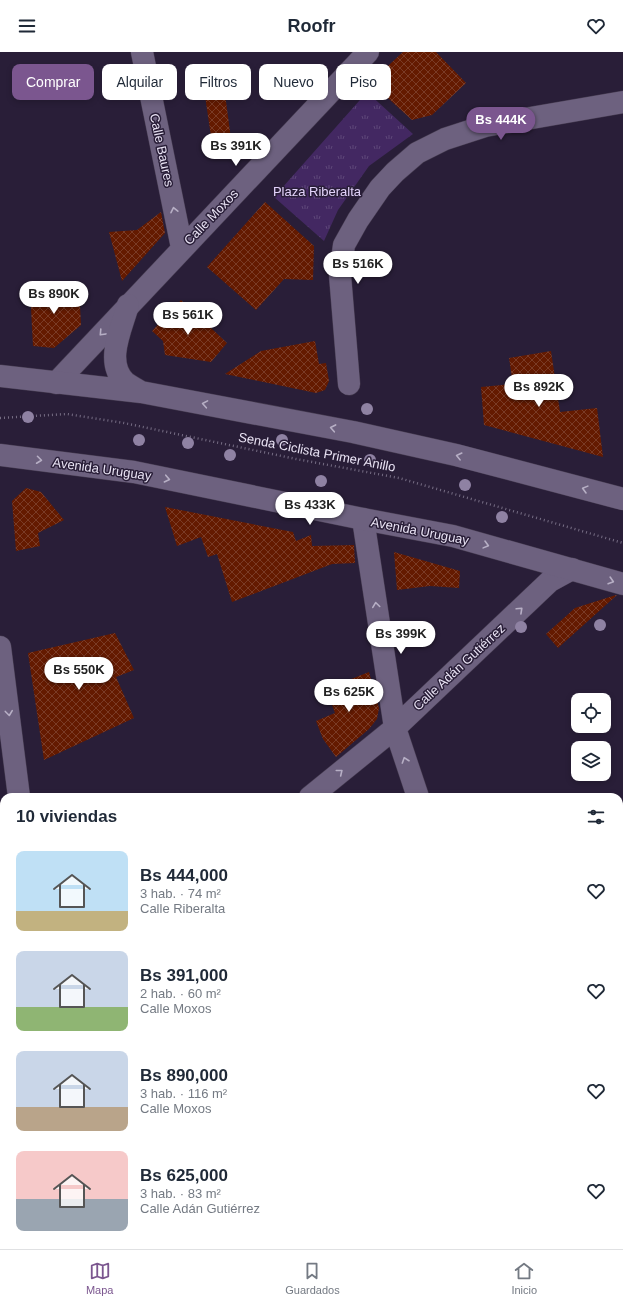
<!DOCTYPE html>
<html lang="es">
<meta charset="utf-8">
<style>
body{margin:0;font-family:Arial,sans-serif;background:#f6f6f7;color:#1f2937;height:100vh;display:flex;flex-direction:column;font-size:15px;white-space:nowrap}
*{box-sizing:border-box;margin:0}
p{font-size:13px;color:#747a83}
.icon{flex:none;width:22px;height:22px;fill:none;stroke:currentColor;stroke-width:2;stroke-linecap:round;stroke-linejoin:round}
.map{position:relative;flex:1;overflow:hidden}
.side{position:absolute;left:0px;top:741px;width:623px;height:456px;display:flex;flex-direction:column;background:#fff;border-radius:12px 12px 0 0;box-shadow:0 2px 6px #0003}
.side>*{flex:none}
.top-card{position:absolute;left:12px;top:12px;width:400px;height:36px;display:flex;gap:8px}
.controls{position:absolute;left:571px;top:641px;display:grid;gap:8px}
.controls a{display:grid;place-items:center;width:40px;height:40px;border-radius:8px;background:#fff;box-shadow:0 2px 6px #0003;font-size:20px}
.price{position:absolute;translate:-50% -34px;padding:0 9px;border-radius:14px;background:#fff;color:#222;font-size:13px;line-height:26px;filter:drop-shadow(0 1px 2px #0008)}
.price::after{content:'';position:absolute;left:50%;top:24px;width:12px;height:9px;margin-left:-6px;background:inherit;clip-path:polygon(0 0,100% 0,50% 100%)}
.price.on{background:#7b568f;color:#fff}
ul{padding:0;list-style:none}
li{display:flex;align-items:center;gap:12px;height:100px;padding:0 16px}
li span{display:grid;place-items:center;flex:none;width:112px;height:80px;border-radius:8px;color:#555}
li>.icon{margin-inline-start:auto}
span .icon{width:48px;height:48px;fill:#fffc;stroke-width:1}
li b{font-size:17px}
h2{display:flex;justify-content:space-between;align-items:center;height:48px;padding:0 16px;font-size:17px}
.tag{padding:0 14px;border-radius:8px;background:#fff;box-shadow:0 2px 6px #0003;font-size:14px;line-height:36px}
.tag.on{background:#7b568f;color:#fff}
header{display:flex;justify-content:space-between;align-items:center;height:52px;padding:0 16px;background:#fff;font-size:18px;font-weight:700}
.dock{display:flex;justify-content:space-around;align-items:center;height:56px;border-top:1px solid #e0e1e3;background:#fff;font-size:11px;color:#747a83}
.dock a{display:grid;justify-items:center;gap:2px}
.dock .on{color:#7b568f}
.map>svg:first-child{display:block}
.park{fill:url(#park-tufts)}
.building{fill:url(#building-cross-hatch)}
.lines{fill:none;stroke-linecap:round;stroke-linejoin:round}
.street-casing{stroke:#463c51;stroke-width:23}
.secondary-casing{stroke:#463c51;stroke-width:23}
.path{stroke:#766d84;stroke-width:2.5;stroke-dasharray:1 3;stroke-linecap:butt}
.street{stroke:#6d617f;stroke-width:22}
.secondary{stroke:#6d617f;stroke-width:22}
.tree{fill:#8f82a3}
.oneway{stroke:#b7afc5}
.labels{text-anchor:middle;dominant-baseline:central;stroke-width:3;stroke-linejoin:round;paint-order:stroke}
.street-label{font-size:13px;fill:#e9e3f4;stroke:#291e38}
.park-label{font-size:13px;fill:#e3d3fb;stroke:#291e38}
</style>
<header><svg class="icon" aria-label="menu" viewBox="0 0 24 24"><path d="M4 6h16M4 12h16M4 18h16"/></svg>Roofr<svg class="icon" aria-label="heart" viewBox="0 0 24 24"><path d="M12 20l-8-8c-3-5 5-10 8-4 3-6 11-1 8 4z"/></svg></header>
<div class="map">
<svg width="623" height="1197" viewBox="0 0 623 1197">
<defs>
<pattern id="park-tufts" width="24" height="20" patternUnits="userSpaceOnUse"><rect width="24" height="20" fill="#432862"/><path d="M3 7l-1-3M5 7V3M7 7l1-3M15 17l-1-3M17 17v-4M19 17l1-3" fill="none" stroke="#5e4779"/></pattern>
<pattern id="building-cross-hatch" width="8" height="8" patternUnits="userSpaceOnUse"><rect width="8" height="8" fill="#641a00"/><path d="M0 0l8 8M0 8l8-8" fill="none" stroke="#7a3b26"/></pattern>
</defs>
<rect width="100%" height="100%" fill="#291e38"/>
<path class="park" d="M 367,40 L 413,82 L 369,114 L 338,158 L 324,189 L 274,145 Z"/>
<path class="building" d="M 403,0 L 436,0 L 466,31 L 432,63 L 412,68 L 378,37 L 377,24 Z
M 225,42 L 231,87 L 212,91 L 205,44 Z
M 265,150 L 314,194 L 313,228 L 284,227 L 256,258 L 207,215 Z
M 161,160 L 165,181 L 122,229 L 109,180 L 137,178 Z
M 79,234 L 81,273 L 54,296 L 33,294 L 30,237 Z
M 181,248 L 227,291 L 211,310 L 165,303 L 163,289 L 152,279 Z
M 315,289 L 319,312 L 326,311 L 329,329 L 325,338 L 316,341 L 225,322 L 261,299 Z
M 551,299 L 560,360 L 597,356 L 603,405 L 484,373 L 481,335 L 513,332 L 509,306 Z
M 26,436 L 41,440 L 64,468 L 38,481 L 40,494 L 16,499 L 12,449 Z
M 165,455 L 293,480 L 296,489 L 311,483 L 312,494 L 354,493 L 355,511 L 332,512 L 232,550 L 217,502 L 208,505 L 201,485 L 177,494 Z
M 394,500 L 460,519 L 459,536 L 430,534 L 397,538 Z
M 616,543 L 617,543 L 558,596 L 546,582 L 575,556 Z
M 115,581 L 134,618 L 116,625 L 134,666 L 44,708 L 28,601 Z
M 369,620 L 379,656 L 377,667 L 369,677 L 336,705 L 323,687 L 316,669 L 335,661 L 326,637 Z"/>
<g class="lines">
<g class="street-casing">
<path id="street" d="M 142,0 L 182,196
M 56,331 L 368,0
M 349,332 L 340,223 L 344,193 L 358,168 L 380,136 L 395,120 L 417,101 L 445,87 L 485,74 L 623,50
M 363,467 L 395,676 L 418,745
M 0,595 L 19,745
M 310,745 L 395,676 L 550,529 L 572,517
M 619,1030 L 623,1027
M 0,1138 L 4,1135
M 138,1193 L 139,1197
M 570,1193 L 571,1197
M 446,1197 L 456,1193"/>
</g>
<g class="secondary-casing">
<path id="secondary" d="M 128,253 C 122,276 104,310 125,330 C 130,334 136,337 141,340
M 0,324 L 141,340 L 353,380 L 456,403 L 623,447
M 0,403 L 134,420 L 363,467 L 453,484 L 623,532"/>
</g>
<path class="path" d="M 0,366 L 67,362 L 124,371 L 296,407 L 399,426 L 623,491"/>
<use href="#street" class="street"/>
<use href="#secondary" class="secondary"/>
</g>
<g class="tree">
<circle cx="367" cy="357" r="6"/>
<circle cx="28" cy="365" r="6"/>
<circle cx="139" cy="388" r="6"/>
<circle cx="282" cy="388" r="6"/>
<circle cx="188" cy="391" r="6"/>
<circle cx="230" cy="403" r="6"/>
<circle cx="370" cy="408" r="6"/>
<circle cx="321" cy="429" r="6"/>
<circle cx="465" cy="433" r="6"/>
<circle cx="502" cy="465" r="6"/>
<circle cx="600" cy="573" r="6"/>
<circle cx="521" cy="575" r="6"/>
</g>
<defs><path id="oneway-chevron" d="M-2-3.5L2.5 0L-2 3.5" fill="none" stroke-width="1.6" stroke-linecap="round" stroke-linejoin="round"/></defs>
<g class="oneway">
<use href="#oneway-chevron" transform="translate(174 158) rotate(-102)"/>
<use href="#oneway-chevron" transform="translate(102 281) rotate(133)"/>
<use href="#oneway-chevron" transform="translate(205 352) rotate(-170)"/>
<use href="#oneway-chevron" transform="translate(333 376) rotate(-169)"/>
<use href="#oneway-chevron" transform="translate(459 404) rotate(-166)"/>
<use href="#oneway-chevron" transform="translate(39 408) rotate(7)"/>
<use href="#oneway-chevron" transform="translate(167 427) rotate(12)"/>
<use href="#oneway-chevron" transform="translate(585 437) rotate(-165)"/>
<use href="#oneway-chevron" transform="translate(486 493) rotate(15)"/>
<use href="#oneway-chevron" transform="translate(611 529) rotate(17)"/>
<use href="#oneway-chevron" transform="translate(376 553) rotate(-98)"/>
<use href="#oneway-chevron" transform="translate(520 558) rotate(-43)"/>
<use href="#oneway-chevron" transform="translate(9 661) rotate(83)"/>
<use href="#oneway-chevron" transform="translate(405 708) rotate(-109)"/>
<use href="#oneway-chevron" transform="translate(340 720) rotate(-39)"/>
</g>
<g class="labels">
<g class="street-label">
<text transform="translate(162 98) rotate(78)">Calle Baures</text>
<text transform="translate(211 165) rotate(-46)">Calle Moxos</text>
<text transform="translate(317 400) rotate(11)">Senda Ciclista Primer Anillo</text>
<text transform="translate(102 417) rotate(8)">Avenida Uruguay</text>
<text transform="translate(420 479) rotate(11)">Avenida Uruguay</text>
<text transform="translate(459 615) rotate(-43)">Calle Adán Gutiérrez</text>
</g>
<g class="park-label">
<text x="317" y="139">Plaza Riberalta</text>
</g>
</g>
</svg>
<div class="controls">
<a><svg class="icon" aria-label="locate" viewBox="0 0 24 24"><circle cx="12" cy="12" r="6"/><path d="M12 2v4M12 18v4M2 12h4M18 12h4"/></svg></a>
<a><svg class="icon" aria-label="layers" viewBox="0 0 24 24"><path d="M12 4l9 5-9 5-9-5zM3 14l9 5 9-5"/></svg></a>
</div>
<b class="price on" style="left:501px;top:89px">Bs 444K</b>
<b class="price" style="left:236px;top:115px">Bs 391K</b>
<b class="price" style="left:358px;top:233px">Bs 516K</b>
<b class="price" style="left:54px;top:263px">Bs 890K</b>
<b class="price" style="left:188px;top:284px">Bs 561K</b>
<b class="price" style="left:539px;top:356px">Bs 892K</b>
<b class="price" style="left:310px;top:474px">Bs 433K</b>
<b class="price" style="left:401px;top:603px">Bs 399K</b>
<b class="price" style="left:79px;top:639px">Bs 550K</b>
<b class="price" style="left:349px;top:661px">Bs 625K</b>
<div class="top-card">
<a class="tag on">Comprar</a>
<a class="tag">Alquilar</a>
<a class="tag">Filtros</a>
<a class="tag">Nuevo</a>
<a class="tag">Piso</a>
</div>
<section class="side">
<h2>10 viviendas<svg class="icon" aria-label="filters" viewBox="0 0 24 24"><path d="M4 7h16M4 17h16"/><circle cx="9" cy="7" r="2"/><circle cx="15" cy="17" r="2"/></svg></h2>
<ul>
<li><span style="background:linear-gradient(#bfe0f5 75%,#c2b280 0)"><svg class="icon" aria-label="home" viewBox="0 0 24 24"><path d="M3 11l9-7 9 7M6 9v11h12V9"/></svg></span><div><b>Bs 444,000</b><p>3 hab. · 74 m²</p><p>Calle Riberalta</p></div><svg class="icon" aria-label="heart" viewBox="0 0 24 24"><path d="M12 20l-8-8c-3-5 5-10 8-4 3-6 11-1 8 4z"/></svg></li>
<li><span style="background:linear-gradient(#c9d6e8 70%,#8fb573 0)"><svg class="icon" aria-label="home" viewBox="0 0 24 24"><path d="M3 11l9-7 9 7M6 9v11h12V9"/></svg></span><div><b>Bs 391,000</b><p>2 hab. · 60 m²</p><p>Calle Moxos</p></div><svg class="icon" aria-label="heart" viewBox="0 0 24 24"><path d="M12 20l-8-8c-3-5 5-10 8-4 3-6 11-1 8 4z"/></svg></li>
<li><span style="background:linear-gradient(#c9d6e8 70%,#b9a48a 0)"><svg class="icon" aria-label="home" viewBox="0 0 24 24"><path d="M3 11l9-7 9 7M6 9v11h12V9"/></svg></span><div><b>Bs 890,000</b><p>3 hab. · 116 m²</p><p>Calle Moxos</p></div><svg class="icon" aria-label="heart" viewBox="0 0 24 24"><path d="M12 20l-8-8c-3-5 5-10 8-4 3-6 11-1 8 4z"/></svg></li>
<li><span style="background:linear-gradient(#f6c9c9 60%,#9aa5b1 0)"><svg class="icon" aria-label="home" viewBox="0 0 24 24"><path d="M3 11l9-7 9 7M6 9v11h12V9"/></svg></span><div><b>Bs 625,000</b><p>3 hab. · 83 m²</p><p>Calle Adán Gutiérrez</p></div><svg class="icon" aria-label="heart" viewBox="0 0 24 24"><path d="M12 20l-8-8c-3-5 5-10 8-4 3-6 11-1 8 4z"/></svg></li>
</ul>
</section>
</div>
<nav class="dock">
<a class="on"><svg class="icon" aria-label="map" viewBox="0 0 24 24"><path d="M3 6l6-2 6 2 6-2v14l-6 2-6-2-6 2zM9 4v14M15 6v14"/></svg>Mapa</a>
<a><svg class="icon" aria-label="saved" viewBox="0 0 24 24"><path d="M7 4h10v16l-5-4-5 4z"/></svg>Guardados</a>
<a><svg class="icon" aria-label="home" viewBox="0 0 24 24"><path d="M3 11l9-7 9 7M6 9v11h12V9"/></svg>Inicio</a>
</nav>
